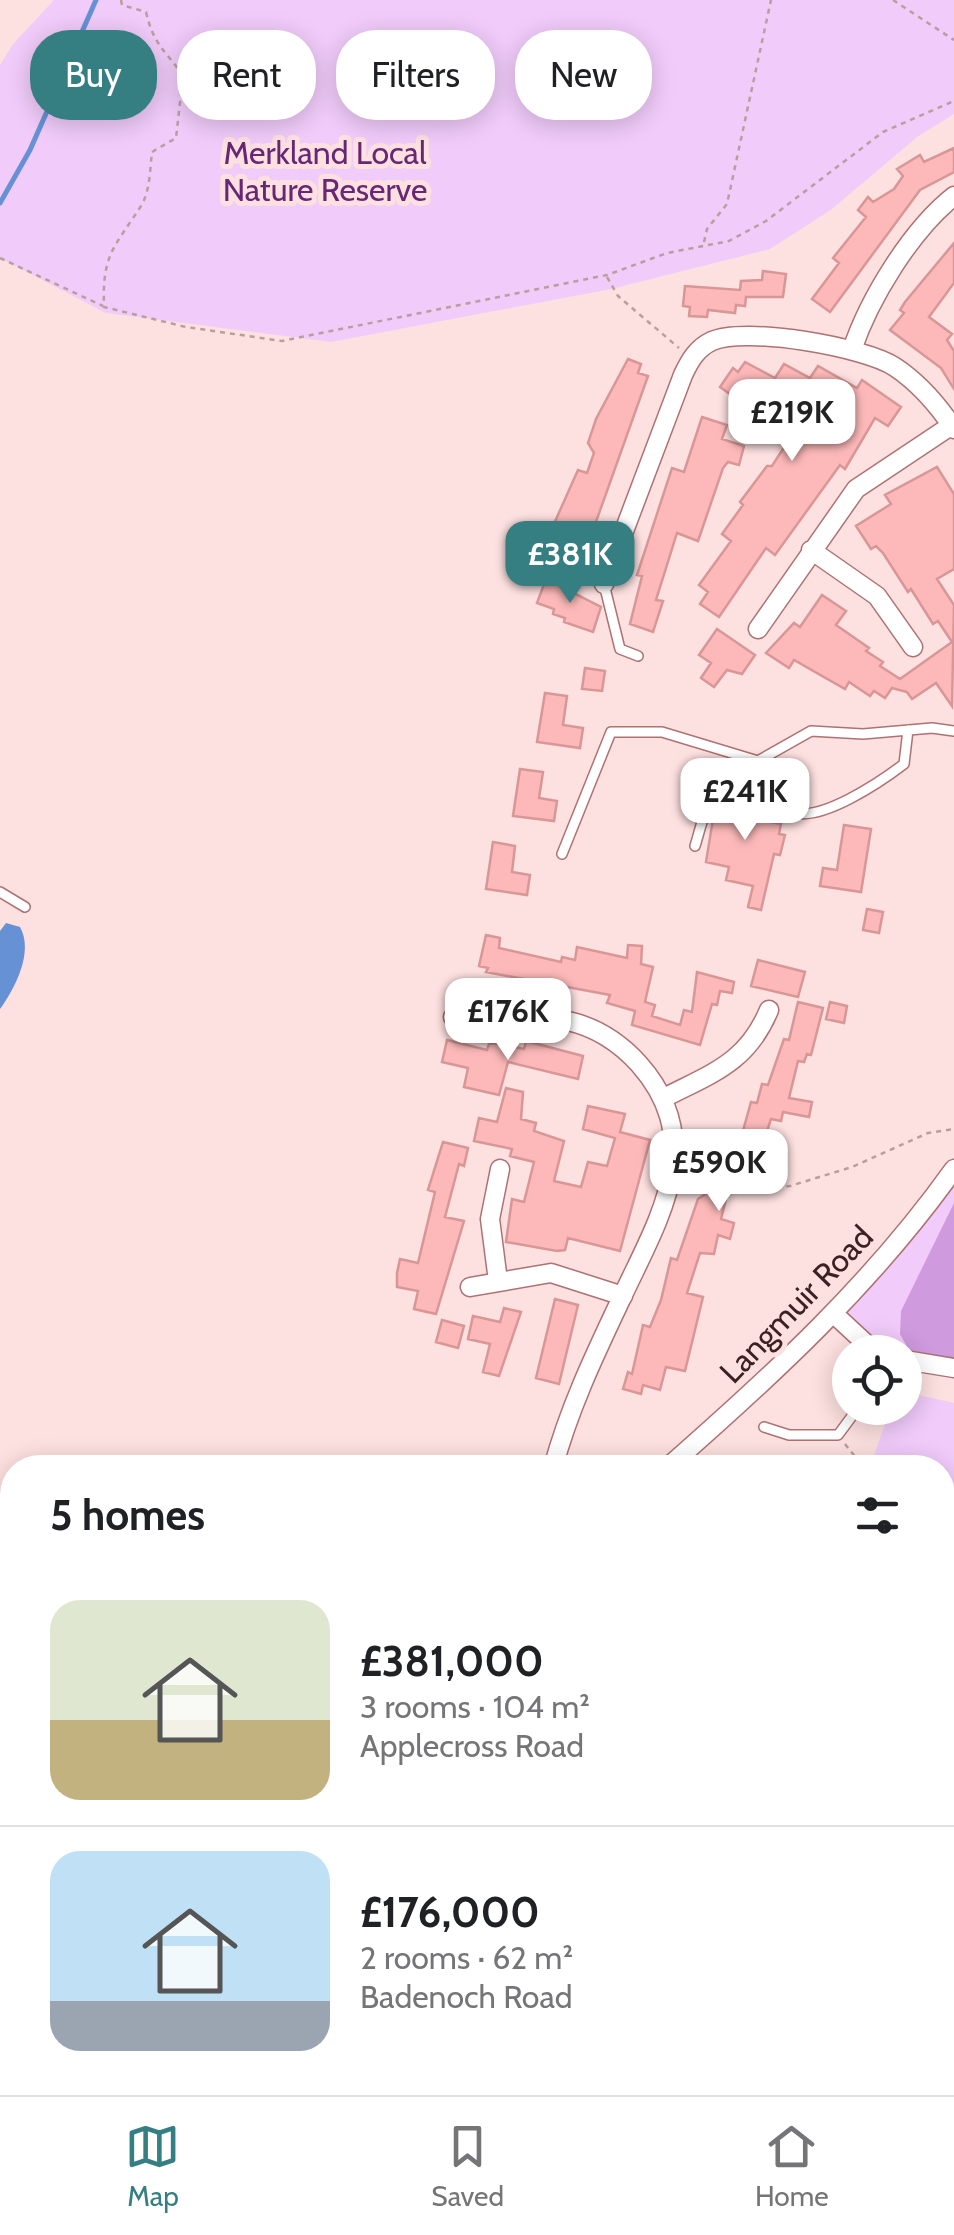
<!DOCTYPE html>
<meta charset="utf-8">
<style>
body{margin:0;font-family:Cabin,sans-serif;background:#f6f6f6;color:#202124;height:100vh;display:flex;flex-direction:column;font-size:38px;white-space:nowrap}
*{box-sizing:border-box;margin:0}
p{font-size:32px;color:#757577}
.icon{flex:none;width:55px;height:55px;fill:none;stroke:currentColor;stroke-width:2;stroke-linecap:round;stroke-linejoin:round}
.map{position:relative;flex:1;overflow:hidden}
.details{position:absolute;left:0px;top:1455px;width:955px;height:640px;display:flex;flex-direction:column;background:#fff;border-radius:40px 40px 0 0;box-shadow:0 5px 25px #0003}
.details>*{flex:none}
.hud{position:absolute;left:30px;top:30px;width:895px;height:90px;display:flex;gap:20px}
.buttons{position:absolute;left:832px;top:1335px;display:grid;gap:20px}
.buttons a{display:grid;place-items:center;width:90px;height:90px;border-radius:50%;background:#fff;box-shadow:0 5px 25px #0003;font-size:50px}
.price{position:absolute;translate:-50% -85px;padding:0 22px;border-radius:20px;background:#fff;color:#222;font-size:32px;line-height:65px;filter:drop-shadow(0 2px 5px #0008)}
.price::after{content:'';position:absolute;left:50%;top:60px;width:30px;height:22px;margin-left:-15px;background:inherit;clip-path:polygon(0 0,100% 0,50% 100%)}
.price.on{background:#357e81;color:#fff}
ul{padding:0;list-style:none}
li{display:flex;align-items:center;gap:30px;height:250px;padding:0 50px}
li+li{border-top:2px solid #e0e0e0}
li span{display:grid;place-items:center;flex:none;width:280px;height:200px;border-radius:30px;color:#555}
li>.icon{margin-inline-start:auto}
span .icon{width:120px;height:120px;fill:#fffc;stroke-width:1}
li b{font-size:42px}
h2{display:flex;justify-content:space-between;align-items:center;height:120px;padding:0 50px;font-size:42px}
.tag{padding:0 35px;border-radius:40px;background:#fff;box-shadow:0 5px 25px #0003;font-size:35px;line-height:90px}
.tag.on{background:#357e81;color:#fff}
.tab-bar{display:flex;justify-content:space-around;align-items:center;height:140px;border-top:2px solid #e0e0e0;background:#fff;font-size:28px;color:#757577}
.tab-bar a{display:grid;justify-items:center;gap:5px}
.tab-bar .on{color:#357e81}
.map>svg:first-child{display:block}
.green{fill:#f1cbfa}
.forest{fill:#d09ade}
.water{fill:#6691d4}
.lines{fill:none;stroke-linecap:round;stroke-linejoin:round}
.stream{stroke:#6691d4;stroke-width:5}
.building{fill:#fdb9b9;stroke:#d89796;stroke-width:2.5}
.lane-casing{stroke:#af7172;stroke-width:12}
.street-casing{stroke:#af7172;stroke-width:21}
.path{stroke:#ba9e9e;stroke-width:2.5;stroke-dasharray:5 5;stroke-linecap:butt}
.lane{stroke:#fff;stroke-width:9}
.street{stroke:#fff;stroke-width:18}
.labels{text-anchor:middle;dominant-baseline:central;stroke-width:10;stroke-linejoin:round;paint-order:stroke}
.park-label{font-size:32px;fill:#672676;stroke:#fde0e0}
.street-label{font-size:32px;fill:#3b2222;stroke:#fde0e0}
</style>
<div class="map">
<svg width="954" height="2095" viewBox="0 0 954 2095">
<rect width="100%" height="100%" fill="#fde0e0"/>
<path class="green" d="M 54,0 L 954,0 L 954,114 L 917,137 L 832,209 L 770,249 L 611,289 L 331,342 L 106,313 L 0,258 L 0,65 L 13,44 Z
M 954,1169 L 954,1368 L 905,1352 L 875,1352 L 835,1315 Z
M 905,1392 L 954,1403 L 954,1742 L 942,1741 L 942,1468 L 850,1467 L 874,1455 L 891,1408 L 905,1408 Z"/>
<path class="forest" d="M 954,1203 L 954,1368 L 916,1363 L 900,1334 L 901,1311 Z"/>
<path class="water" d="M 6,923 L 20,927 C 34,952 15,988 0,1009 L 0,931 Z"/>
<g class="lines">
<path class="stream" d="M 0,203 L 30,150 L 96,0"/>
</g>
<path class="building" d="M 954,148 L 954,172 L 920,190 L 830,312 L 812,299 L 839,263 L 833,258 L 866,217 L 858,210 L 868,197 L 873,202 L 894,189 L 903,176 L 897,169 L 920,155 L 924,162 Z
M 954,243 L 954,283 L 929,317 L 952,334 L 947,340 L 954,351 L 954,389 L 941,368 L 890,330 L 904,313 L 900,310 L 905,302 Z
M 763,271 L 786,274 L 783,297 L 746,297 L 745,306 L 736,305 L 735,313 L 708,310 L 707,317 L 689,316 L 690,307 L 683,306 L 685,286 L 740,290 L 741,281 L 762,280 Z
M 628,359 L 641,364 L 638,373 L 648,376 L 592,533 L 567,525 L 563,539 L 549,535 L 578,470 L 587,473 L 594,453 L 588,443 L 596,419 Z
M 745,362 L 775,378 L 784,364 L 810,378 L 818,366 L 857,388 L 862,380 L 901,407 L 888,426 L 875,418 L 845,469 L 840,465 L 775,555 L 766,548 L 719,617 L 700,604 L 708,592 L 699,585 L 731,541 L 722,534 L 743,505 L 740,502 L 767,466 L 772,466 L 794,432 L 772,418 L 782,402 L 756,386 L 750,395 L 741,388 L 734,397 L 720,387 L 733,368 L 738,372 Z
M 702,417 L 727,425 L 722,439 L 744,446 L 739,465 L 728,462 L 723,468 L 698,541 L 677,533 L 656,600 L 663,601 L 653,632 L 630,624 L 642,576 L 637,575 L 672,468 L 684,472 Z
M 937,467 L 954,494 L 954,569 L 937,579 L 954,605 L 952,706 L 936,683 L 912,699 L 907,692 L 892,688 L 885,698 L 874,691 L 870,696 L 849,682 L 845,689 L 794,660 L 789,668 L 766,653 L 794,623 L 800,627 L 822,595 L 846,611 L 836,625 L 869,648 L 866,651 L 883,662 L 880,666 L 900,679 L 952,642 L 938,621 L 933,624 L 911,589 L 908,592 L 883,553 L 876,546 L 871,549 L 856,526 L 891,504 L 885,495 Z
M 546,579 L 601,607 L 593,632 L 564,622 L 565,618 L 553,614 L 554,609 L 537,603 Z
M 717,629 L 755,655 L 742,674 L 727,670 L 714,687 L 701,678 L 711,663 L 699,655 Z
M 585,668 L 605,671 L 602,691 L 582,689 Z
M 545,693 L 567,696 L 563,725 L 583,728 L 580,748 L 537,742 Z
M 520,769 L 543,772 L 539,798 L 557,801 L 554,821 L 513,816 Z
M 727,793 L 766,802 L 771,806 L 767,821 L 781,824 L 779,834 L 785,835 L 780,855 L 774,854 L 761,910 L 748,907 L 753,886 L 726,880 L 729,867 L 706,862 L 714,813 Z
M 844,825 L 871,829 L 861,892 L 820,886 L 823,868 L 837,870 Z
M 493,842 L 515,846 L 512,872 L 530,875 L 527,895 L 486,889 Z
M 867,909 L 883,912 L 879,933 L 863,930 Z
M 486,935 L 500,938 L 499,948 L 561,962 L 562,957 L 575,960 L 577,947 L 627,958 L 628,945 L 642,946 L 641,964 L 653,967 L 645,1002 L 655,1005 L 652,1016 L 680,1025 L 684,1010 L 692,1012 L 697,972 L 734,982 L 732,993 L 720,991 L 717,1005 L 712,1004 L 700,1045 L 632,1025 L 635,1011 L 607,1003 L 610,995 L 486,972 L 488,968 L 479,966 Z
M 758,960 L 805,972 L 798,997 L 751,986 Z
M 798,1002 L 823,1008 L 811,1055 L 807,1054 L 804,1062 L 798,1061 L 789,1098 L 812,1102 L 809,1117 L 783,1112 L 781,1121 L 771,1119 L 757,1162 L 746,1159 L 739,1181 L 731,1179 L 721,1219 L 734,1223 L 730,1239 L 718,1235 L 714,1254 L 700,1253 L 687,1293 L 703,1297 L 685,1371 L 666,1367 L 660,1390 L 643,1385 L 641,1394 L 623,1389 L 628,1372 L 632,1374 L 643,1325 L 650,1327 L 661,1300 L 671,1258 L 677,1260 L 698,1199 L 714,1188 L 726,1142 L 739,1145 L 751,1102 L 757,1103 L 762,1084 L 768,1085 L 784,1039 L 789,1040 Z
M 830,1002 L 847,1006 L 844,1023 L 826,1019 Z
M 447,1040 L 487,1050 L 489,1044 L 497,1043 L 524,1049 L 526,1041 L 583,1056 L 578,1079 L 508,1062 L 499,1095 L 464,1087 L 468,1068 L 442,1062 Z
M 506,1088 L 523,1092 L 521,1119 L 536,1123 L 534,1131 L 564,1141 L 554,1181 L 581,1187 L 588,1162 L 607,1166 L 615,1138 L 583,1129 L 588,1106 L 625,1114 L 620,1132 L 650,1140 L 620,1251 L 568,1238 L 565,1250 L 557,1251 L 506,1242 L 512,1199 L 524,1202 L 534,1162 L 510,1156 L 512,1149 L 474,1141 L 479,1118 L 497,1122 Z
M 443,1142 L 468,1148 L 464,1166 L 459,1164 L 445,1217 L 464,1221 L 436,1314 L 414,1309 L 418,1291 L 397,1287 L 397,1273 L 400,1259 L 418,1263 L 435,1192 L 428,1190 Z
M 555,1299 L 578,1305 L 559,1384 L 536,1378 Z
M 504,1308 L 521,1312 L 499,1376 L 483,1372 L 490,1344 L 468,1339 L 473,1316 L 500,1322 Z
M 442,1320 L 464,1326 L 458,1348 L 436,1342 Z"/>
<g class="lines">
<g class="lane-casing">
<path id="lane" d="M 604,584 L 620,649 L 638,656
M 753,780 L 758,761 L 811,731 L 863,734 L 932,728 L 954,731
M 695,846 C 704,817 709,779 747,778 C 764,786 775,803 791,811 C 818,825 883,780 904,764 L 908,730
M 562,854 L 611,732 L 662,732 L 758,761
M 0,892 L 25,907
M 764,1427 L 789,1435 L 838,1435 L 858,1408"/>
</g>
<g class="street-casing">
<path id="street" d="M 852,350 C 869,299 911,230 954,196
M 811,550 L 877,596 L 913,647
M 604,584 L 683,375 C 690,360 697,348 712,341 C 745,326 865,347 895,367 C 919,383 938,405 954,429
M 758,629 L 856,489 L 952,425
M 453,1017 C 491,1019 531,1012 568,1021 C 595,1027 620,1043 639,1064 C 708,1142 659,1218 622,1297 C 596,1352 569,1408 553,1468
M 664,1098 C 712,1073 747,1063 769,1010
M 498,1281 L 490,1219 L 500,1169
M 470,1287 L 551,1273 L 623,1296
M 835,1315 L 875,1352
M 905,1360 L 954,1368
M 667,1468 C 773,1375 872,1284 954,1169
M 0,2073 L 12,2058"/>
</g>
<path class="path" d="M 121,0 L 122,5 L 146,12 C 154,46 164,48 183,76 L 176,138 L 152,152 C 150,169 150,192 141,206 C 114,248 102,254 104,307 L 186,327 L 282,341 L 607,275 L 667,253 L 729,241 L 766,221 L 883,132 L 954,101
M 893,0 L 954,40
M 704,242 L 707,229 L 727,204 L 771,0
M 0,258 L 103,306
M 607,277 L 618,296 L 679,348
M 689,1173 L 760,1191 L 790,1186 L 852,1167 L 928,1133 L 954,1129
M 845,1444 L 864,1468
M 942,1515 L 954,1520"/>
<use href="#lane" class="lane"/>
<use href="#street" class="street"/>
</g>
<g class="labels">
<g class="park-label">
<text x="325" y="152">Merkland Local<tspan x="325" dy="37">Nature Reserve</tspan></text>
</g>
<g class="street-label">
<text transform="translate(796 1304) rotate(-46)">Langmuir Road</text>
</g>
</g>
</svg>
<div class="buttons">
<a><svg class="icon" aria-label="locate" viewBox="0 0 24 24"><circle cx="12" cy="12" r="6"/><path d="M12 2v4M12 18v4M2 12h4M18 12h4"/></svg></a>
</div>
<b class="price" style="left:792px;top:464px">£219K</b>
<b class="price on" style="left:570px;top:606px">£381K</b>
<b class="price" style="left:745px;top:843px">£241K</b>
<b class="price" style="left:508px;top:1063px">£176K</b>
<b class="price" style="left:719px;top:1214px">£590K</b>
<div class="hud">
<a class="tag on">Buy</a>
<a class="tag">Rent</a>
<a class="tag">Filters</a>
<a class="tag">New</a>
</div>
<section class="details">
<h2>5 homes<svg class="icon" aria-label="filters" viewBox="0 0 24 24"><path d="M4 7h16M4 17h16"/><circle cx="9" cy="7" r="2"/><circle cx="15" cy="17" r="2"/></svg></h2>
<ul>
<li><span style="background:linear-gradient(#dfe7d0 60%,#c2b280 0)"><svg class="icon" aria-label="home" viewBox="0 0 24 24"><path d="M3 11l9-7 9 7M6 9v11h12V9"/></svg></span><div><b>£381,000</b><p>3 rooms · 104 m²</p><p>Applecross Road</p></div></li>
<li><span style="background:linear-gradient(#bfe0f5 75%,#9aa5b1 0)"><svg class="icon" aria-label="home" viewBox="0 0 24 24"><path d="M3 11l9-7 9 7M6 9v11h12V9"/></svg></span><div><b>£176,000</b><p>2 rooms · 62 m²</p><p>Badenoch Road</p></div></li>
</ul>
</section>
</div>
<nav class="tab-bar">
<a class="on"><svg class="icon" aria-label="map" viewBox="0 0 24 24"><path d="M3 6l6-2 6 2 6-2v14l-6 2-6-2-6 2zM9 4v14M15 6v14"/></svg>Map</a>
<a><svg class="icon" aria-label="saved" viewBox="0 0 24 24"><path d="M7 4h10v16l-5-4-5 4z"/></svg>Saved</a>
<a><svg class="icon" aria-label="home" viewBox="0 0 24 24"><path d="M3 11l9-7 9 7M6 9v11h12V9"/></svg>Home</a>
</nav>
